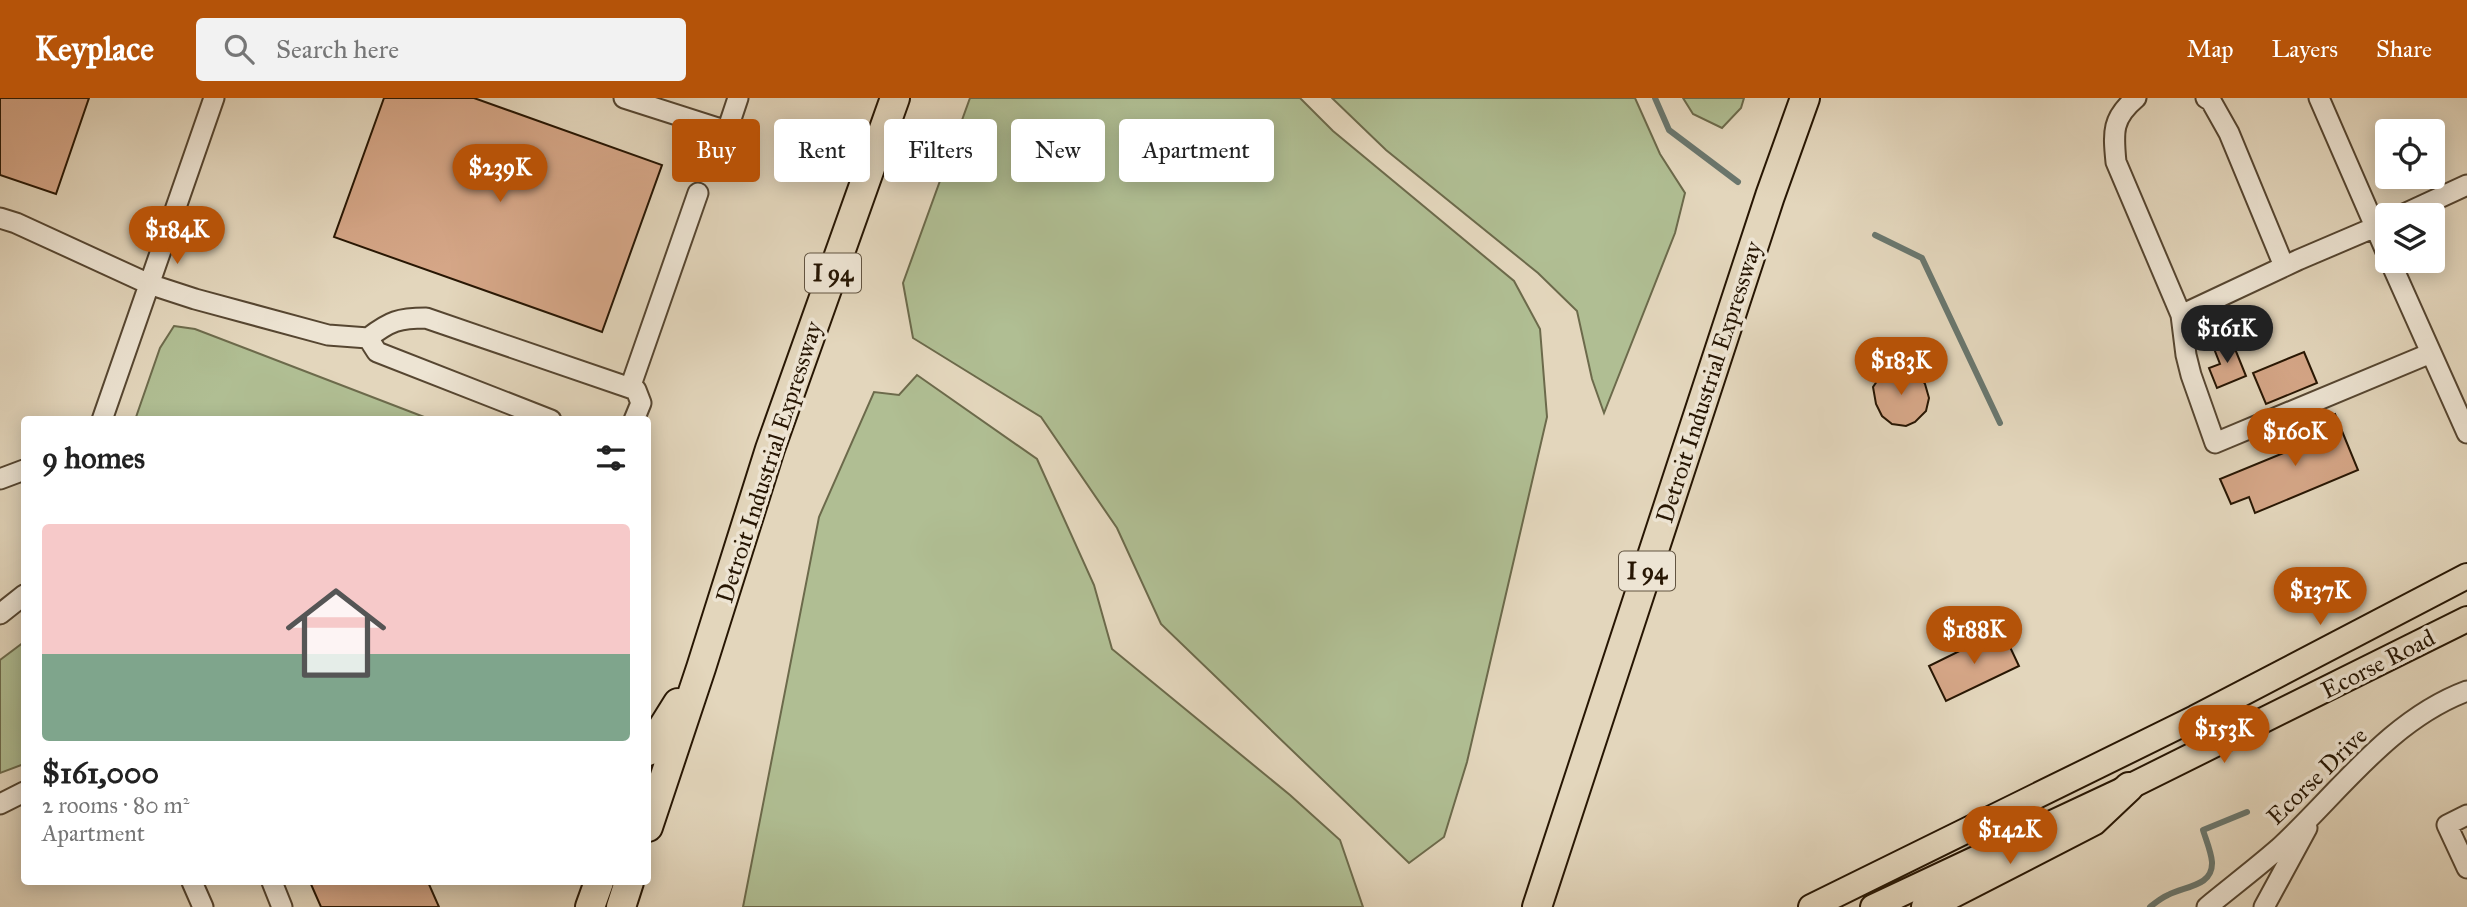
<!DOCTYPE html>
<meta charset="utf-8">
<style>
body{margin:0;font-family:"IM FELL Great Primer",serif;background:#f2f2f2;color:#222;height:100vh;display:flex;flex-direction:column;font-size:26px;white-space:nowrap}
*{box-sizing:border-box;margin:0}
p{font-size:23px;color:#767676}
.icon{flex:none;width:38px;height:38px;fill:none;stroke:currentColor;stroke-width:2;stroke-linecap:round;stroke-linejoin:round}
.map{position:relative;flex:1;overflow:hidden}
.details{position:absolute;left:21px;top:318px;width:630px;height:469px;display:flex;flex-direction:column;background:#fff;border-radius:7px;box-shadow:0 4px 18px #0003}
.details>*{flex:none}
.guide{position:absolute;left:672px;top:21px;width:665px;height:63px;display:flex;gap:14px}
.controls{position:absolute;left:2375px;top:21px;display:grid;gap:14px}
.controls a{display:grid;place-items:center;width:70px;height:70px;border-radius:7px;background:#fff;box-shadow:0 4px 18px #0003;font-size:35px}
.price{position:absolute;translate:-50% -60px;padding:0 16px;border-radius:24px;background:#b45309;color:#fff;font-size:23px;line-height:46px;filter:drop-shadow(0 2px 4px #0008)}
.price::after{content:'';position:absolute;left:50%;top:42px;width:21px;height:16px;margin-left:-10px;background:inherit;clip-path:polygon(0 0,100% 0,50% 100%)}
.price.current{background:#222;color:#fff}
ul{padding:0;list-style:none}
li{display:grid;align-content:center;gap:14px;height:371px;padding:0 21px}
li+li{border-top:2px solid #e0e0e0}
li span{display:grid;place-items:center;height:217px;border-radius:7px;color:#555}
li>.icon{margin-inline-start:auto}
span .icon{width:126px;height:126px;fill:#fffc;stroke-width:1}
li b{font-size:30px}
h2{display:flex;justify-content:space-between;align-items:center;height:84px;padding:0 21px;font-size:30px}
.tag{padding:0 24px;border-radius:7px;background:#fff;box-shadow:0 4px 18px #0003;font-size:24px;line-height:63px}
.tag.current{background:#b45309;color:#fff}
header{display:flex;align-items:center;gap:42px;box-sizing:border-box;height:98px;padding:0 35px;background:#b45309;color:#fff}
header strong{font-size:33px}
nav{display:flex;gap:38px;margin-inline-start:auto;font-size:24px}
.search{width:490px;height:63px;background:#f2f2f2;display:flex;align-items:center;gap:18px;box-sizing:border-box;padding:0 24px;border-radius:7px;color:#767676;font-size:26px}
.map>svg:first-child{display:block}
.green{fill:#b0be93;stroke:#6c6a4b;stroke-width:2}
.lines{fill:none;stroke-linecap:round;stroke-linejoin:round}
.stream{stroke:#6a776e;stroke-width:6}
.building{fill:#d5a687;stroke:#271603;stroke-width:2}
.minor-casing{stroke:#564631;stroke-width:23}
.major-casing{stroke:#271603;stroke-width:28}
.highway-casing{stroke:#271603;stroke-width:32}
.minor{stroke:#ede4d3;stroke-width:19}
.major{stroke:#e3d6bc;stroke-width:24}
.highway{stroke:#e3d6bc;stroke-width:28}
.labels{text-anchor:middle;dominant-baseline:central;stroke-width:7;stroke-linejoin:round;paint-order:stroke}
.shield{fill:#ede4d3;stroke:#625441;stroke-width:2}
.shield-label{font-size:23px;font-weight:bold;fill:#271603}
.street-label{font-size:24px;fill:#271603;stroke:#ede4d3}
</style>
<header>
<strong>Keyplace</strong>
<div class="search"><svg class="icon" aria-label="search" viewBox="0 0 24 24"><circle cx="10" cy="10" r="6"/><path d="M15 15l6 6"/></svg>Search here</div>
<nav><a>Map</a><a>Layers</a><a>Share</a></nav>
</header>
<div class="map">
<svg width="2467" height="809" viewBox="0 0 2467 809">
<rect width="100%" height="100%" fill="#e3d6bc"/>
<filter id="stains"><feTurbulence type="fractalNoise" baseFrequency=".00286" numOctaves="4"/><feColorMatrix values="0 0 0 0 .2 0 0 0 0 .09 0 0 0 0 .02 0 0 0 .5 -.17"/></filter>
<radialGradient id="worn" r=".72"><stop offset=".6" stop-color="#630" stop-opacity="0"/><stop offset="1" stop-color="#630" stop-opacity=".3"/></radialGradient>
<path class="green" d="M 970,0 L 1300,0 L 1333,33 L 1514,183 L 1540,231 L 1547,319 L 1467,664 L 1444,739 L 1409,765 L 1161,526 L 1117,430 L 1041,319 L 913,240 L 903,185 Z
M 1332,0 L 1635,0 L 1660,56 L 1685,95 L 1675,135 L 1604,315 L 1592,281 L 1577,213 L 1538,175 L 1386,52 Z
M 1683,0 L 1744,0 L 1741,10 L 1722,30 L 1693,16 Z
M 174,228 L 195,231 L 432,322 L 135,322 L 160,250 Z
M 917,277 L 1037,361 L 1094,487 L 1112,551 L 1290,697 L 1340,742 L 1363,809 L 743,809 L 819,419 L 874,294 L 899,297 Z
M 24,544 L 24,666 L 0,675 L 0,562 Z"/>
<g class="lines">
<path class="stream" d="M 1655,0 L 1669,32 L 1738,84
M 1875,137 L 1922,160 L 2000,325
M 2150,809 C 2155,805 2161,800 2168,797 C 2184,788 2213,789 2212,764 C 2211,753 2206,742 2203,732 L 2247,714"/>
</g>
<path class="building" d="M 0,0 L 89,0 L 56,96 L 0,77 Z
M 384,0 L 474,0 L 662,67 L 602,234 L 334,139 Z
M 2231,241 L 2246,278 L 2217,290 L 2209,270 L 2220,266 L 2213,248 Z
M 2304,254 L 2317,285 L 2266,306 L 2253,275 Z
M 1904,270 L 1918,276 L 1925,286 L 1929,300 L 1926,313 L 1915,324 L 1906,328 L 1892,326 L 1882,318 L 1876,306 L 1873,289 L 1880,279 L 1890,272 Z
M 2335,316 L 2358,372 L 2255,415 L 2249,399 L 2231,406 L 2220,381 L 2303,347 L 2297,332 Z
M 2002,532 L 2019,568 L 1946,603 L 1929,568 Z
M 310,784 L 428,784 L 439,809 L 321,809 Z"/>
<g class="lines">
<g class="minor-casing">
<path id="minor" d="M 624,0 L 727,33 L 738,0
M 2136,0 C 2112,20 2113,34 2116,64 L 2181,217
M 2206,0 L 2211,3 L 2229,35 L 2284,168
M 2319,0 L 2387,156
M 2402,117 L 2467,87
M 0,120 L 16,125 L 149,186 L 195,201 L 328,237 L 368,240 C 390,223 399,220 426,220 L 636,292 L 641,305 L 634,322
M 2387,124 L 2298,162 L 2181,217 L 2186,257 L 2191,277 L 2215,345 L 2431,255
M 2390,163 L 2467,335
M 368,240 L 377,254 L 551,322
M 630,290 L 698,95
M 102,322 L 214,0
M 0,381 L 24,372
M 0,516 L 24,497
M 0,706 L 24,694
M 2467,717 L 2447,727 L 2467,770
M 192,784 L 203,809
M 272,784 L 282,809
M 2207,809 C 2230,790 2255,771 2278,751 C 2338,696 2389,622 2467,593
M 2264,809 L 2307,730"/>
</g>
<g class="major-casing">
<path id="major" d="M 1811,809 L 2195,620 L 2467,478
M 1873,809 L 2129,689 L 2467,521"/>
</g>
<g class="highway-casing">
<path id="highway" d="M 648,653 L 678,605
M 648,729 L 701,570 L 770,351 L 895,0
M 590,809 L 599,784
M 621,809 L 629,784
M 1537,809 L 1770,98 L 1805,0
M 1926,809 L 2093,723 L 2129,689"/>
</g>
<use href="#minor" class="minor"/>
<use href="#major" class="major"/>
<use href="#highway" class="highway"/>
</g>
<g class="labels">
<g class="shield">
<rect x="805" y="155.5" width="56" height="39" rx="5"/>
<rect x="1619" y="453.5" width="56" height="39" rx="5"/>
</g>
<g class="shield-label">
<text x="833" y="175">I 94</text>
<text x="1647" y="473">I 94</text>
</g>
<g class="street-label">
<text transform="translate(1709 284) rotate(-72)">Detroit Industrial Expressway</text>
<text transform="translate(769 364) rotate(-72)">Detroit Industrial Expressway</text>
<text transform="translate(2378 566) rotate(-27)">Ecorse Road</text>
<text transform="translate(2317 678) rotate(-44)">Ecorse Drive</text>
</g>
</g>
<rect width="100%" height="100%" filter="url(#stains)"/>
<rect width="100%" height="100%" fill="url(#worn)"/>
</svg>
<div class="controls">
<a><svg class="icon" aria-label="locate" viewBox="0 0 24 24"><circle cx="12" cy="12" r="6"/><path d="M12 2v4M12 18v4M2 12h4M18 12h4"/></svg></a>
<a><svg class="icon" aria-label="layers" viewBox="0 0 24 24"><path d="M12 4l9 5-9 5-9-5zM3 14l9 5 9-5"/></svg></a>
</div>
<b class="price" style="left:500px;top:106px">$239K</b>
<b class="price" style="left:177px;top:168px">$184K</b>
<b class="price current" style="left:2227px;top:267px">$161K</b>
<b class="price" style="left:1901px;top:299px">$183K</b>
<b class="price" style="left:2295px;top:370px">$160K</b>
<b class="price" style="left:2320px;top:529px">$137K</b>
<b class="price" style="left:1974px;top:568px">$188K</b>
<b class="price" style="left:2224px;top:667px">$153K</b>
<b class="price" style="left:2010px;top:768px">$142K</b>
<div class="guide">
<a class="tag current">Buy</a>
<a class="tag">Rent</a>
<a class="tag">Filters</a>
<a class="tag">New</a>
<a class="tag">Apartment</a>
</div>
<section class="details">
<h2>9 homes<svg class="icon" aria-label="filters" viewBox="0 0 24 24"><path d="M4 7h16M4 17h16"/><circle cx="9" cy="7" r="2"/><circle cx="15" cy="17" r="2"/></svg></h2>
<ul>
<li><span style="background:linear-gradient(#f6c9c9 60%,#7fa58c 0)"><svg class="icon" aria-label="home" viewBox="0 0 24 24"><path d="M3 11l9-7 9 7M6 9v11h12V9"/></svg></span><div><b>$161,000</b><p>2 rooms · 80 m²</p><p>Apartment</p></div></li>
</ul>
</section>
</div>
